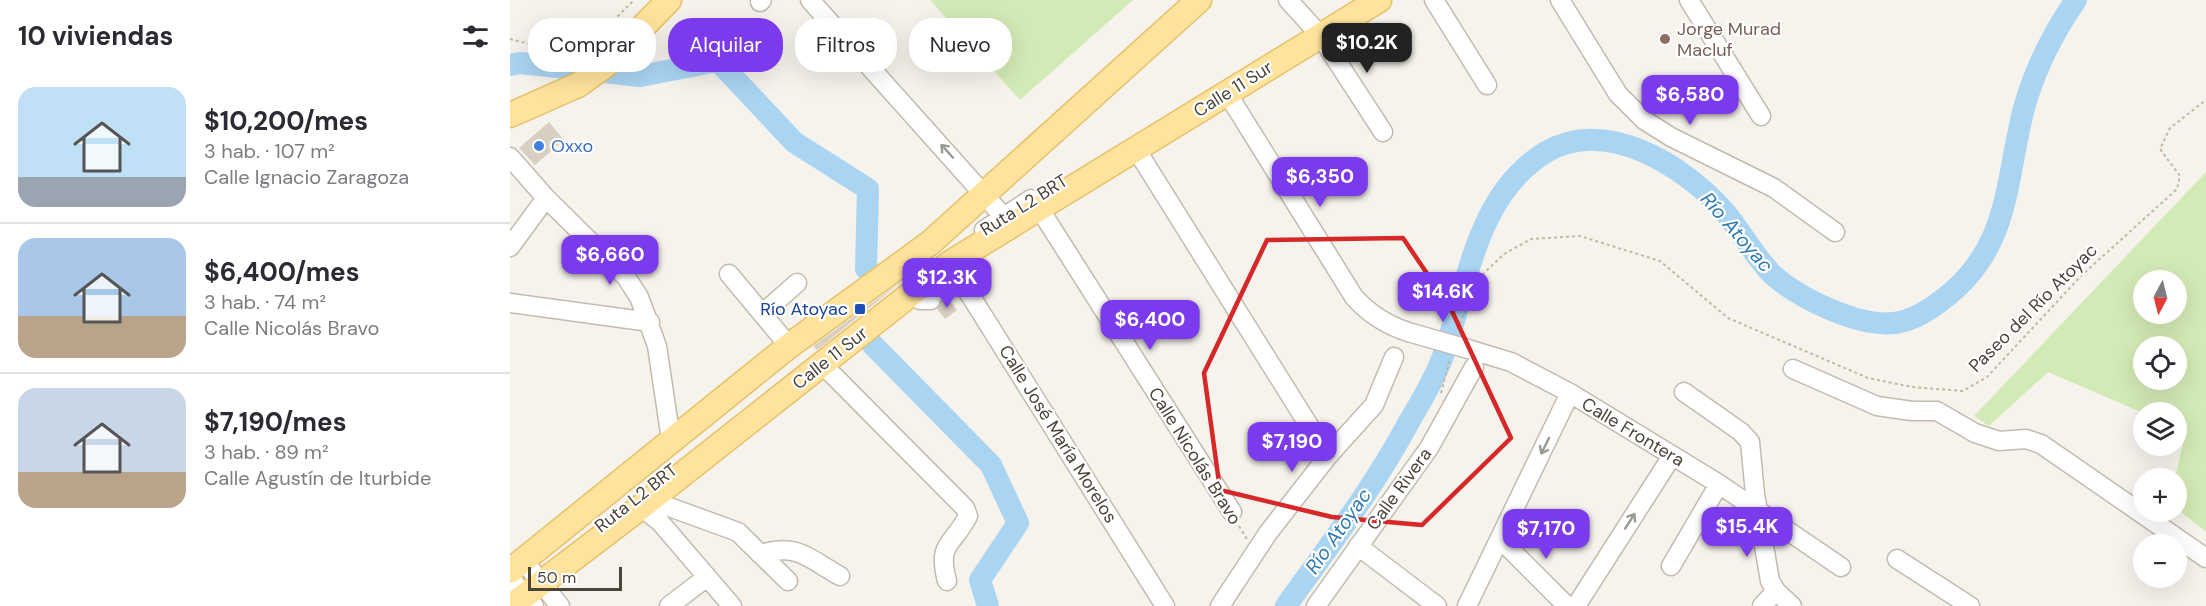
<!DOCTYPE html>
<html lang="es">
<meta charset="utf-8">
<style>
body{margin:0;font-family:"DM Sans",sans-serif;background:#f2f2f3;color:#2b2b33;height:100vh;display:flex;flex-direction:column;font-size:22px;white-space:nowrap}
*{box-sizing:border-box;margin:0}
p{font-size:20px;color:#7c7c81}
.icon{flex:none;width:33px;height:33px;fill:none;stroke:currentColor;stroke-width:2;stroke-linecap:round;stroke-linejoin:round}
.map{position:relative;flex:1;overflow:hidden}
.drawer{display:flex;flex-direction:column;background:#fff;width:510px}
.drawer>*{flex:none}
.hud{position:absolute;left:18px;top:18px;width:570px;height:54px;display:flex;gap:12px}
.needle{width:39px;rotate:187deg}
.buttons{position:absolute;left:1623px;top:270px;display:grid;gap:12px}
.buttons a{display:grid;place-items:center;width:54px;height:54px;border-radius:50%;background:#fff;box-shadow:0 6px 24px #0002;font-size:30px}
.scale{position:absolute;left:18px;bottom:15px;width:94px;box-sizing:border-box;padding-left:6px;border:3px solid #4b4439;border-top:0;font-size:16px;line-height:21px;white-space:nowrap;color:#4b4439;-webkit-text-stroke:4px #fff;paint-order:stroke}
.price{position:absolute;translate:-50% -51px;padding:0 14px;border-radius:12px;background:#7c3aed;color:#fff;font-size:20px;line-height:39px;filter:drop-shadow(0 2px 3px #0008)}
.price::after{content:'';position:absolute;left:50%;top:36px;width:18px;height:14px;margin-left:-9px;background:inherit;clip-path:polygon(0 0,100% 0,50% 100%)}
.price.active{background:#222;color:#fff}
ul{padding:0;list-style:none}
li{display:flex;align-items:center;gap:18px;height:150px;padding:0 18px}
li+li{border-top:2px solid #e1e1e2}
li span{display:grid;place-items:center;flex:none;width:168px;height:120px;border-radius:18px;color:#555}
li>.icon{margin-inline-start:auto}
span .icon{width:72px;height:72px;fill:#fffc;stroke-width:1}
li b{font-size:26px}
h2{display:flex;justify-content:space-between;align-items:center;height:72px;padding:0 18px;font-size:26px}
.pill{padding:0 21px;border-radius:24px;background:#fff;box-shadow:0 6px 24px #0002;font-size:21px;line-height:54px}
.pill.active{background:#7c3aed;color:#fff}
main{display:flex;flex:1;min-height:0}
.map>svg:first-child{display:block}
.green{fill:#d2eab5;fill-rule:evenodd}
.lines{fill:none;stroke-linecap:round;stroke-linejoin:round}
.river{stroke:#a9d4f2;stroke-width:22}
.building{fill:#d8cfc1}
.minor-casing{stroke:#c2bbae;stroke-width:21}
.major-casing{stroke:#e6c16a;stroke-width:27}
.path{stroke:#c4b79f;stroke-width:2;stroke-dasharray:3 3;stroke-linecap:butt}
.minor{stroke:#fff;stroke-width:18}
.major{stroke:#ffe39c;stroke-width:24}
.minor-bridge-casing{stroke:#c2bbae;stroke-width:21;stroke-linecap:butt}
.minor-bridge{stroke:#fff;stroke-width:18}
.oneway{stroke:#9c9892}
.marked{fill:none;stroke:#d62828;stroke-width:4.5;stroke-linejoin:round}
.education-dot{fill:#8d6e63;stroke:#fff;stroke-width:2}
.shop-dot{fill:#3f7fe0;stroke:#fff;stroke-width:2}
.transit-dot{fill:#1a4fb4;stroke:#fff;stroke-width:2}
.labels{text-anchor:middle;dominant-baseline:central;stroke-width:4.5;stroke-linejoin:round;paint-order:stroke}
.education-label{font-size:18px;fill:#785e54;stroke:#fff;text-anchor:start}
.street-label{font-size:18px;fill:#4b4439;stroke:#fff}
.shop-label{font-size:18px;fill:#366cbe;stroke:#fff;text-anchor:start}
.transit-label{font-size:18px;fill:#164399;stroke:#fff;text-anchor:end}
.water-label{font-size:20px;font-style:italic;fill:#2e7ab2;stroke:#fff}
</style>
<main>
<section class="drawer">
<h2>10 viviendas<svg class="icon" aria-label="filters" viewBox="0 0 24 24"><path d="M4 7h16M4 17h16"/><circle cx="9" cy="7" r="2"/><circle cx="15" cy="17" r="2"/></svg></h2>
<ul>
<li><span style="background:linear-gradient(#bfe0f5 75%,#9aa5b1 0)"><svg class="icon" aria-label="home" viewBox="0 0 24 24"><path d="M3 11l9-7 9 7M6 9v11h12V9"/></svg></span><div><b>$10,200/mes</b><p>3 hab. · 107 m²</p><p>Calle Ignacio Zaragoza</p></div></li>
<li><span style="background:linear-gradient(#a9c7e8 65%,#b9a48a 0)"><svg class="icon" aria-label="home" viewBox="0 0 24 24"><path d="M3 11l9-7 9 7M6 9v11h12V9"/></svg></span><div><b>$6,400/mes</b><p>3 hab. · 74 m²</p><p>Calle Nicolás Bravo</p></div></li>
<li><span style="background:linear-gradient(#c9d6e8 70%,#b9a48a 0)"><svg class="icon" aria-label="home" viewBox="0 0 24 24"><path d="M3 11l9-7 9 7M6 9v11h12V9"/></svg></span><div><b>$7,190/mes</b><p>3 hab. · 89 m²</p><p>Calle Agustín de Iturbide</p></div></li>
</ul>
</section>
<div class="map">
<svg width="1696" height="606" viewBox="0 0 1696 606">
<rect width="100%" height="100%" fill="#f6f3ec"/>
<path class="green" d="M 420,0 L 623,0 L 510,100 Z
M 1696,172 L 1696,532 L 1667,509 L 1665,478 L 1676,431 L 1667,427 L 1666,412 L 1633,413 L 1538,372 L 1479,426 L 1464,416 ZM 1634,280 L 1666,280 L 1666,314 L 1634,314 ZM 1634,346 L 1666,346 L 1666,380 L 1634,380 Z"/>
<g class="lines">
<path class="river" d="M 0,65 L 10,63 L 130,76 L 208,61 L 284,142 L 358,189 L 356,269
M 363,345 L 481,465 L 508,523 L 470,580 L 478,606
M 776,606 C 819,546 864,487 899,422 C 911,401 925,379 933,356 C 958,286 965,195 1036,152 C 1096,117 1173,165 1213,210 C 1231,230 1243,255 1262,274 C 1288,298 1348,327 1384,323 C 1402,321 1418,311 1432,300 C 1501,249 1495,181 1514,108 C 1525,69 1543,33 1566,0"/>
</g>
<path class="building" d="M 39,122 L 54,140 L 25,165 L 9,148 Z
M 395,279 L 307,350 L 303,346 Z
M 440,301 L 447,310 L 435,319 L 427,309 L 432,303 Z"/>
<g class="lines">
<g class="minor-casing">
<path id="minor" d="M 300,0 L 501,225
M 778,0 L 810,35 L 873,132
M 924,0 L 977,85
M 1050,0 L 1108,94 L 1134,120 L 1161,137 L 1264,188 L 1325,232
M 1179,0 L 1251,116
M 250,2 L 252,0
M 717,93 L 844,297 C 859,314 877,325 898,332
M 626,149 L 818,456
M 0,157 L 36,198 L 116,277 L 129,297 L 147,346 L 161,440
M 529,208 L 722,512
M 474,230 L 521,199
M 0,247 L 36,198
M 440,263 L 655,606
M 219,274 L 279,346
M 434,292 L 449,276
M 399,295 L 410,300 L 421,300
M 0,303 L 140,322
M 253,313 L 287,283
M 958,349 L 1001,362 L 1060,393 L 1209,484 L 1331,567
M 312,364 L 455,508 L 458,516 C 442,547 427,542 437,581
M 1283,369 L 1367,406 L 1402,411 L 1427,411 L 1465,433 L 1489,441 L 1516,439 L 1531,444 L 1696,558
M 1174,392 L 1231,432 L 1240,442 L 1245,494 L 1260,581 L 1266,591 L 1282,606
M 140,500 L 228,532 L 278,581
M 131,507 L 150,522 L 222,606
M 990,539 L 1057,606
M 848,546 L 927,606
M 250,554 C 288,543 298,558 330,576
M 1387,559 L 1460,606
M 13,560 L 50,606
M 1161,566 L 1209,484
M 0,578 L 24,606
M 159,606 L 197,577
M 710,606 L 758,533 L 818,456 L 864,405 L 884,357
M 806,606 L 919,448 L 964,367
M 957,606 L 1060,393
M 1066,606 L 1162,456
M 1252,606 L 1266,591"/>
</g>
<g class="major-casing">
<path id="major" d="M 0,115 L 68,85 L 97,64 L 159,0
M 0,571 L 279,346 L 420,243 L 689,0
M 1,606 L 131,507 L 440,263 L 869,0"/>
</g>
<path class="path" d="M 0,39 L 68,56 L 124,0
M 947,329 L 971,276 L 994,254 L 1021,239 L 1070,236 L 1150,261 L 1218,318 L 1358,378 L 1402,387 L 1453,391 L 1477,377 L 1571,276 L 1667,189 L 1670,176 L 1650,149 L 1660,128 L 1696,100
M 931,393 L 940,358
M 729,526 L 737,539"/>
<use href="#minor" class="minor"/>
<use href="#major" class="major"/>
<g class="minor-bridge-casing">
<path id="minor-bridge" d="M 898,332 L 958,349"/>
</g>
<use href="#minor-bridge" class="minor-bridge"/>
</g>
<defs><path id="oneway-shaft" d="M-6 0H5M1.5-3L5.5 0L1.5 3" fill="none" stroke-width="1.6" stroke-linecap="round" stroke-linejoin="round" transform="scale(1.5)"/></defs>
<g class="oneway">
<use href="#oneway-shaft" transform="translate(437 151) rotate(-132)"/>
<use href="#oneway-shaft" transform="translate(1035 446) rotate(116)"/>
<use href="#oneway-shaft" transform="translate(1120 521) rotate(-57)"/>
</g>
<path class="marked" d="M 893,238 L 941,309 L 1001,438 L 912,525 L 822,517 L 710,490 L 694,373 L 757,240 Z"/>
<circle class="education-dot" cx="1155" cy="39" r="6"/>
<circle class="shop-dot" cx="29" cy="146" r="6"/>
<rect class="transit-dot" x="344" y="303" width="12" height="12" rx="3"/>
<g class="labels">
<g class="education-label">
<text x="1167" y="29">Jorge Murad<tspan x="1167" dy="21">Macluf</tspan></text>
</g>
<g class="street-label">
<text transform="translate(723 89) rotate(-32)">Calle 11 Sur</text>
<text transform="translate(514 205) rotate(-32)">Ruta L2 BRT</text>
<text transform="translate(1523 308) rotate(-45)">Paseo del Río Atoyac</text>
<text transform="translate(320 358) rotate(-38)">Calle 11 Sur</text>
<text transform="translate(1123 432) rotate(31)">Calle Frontera</text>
<text transform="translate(548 434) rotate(58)">Calle José María Morelos</text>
<text transform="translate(685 456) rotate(58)">Calle Nicolás Bravo</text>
<text transform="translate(889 489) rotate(-54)">Calle Rivera</text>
<text transform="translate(126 498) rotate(-38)">Ruta L2 BRT</text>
</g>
<g class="shop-label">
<text x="41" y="146">Oxxo</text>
</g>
<g class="transit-label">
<text x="338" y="309">Río Atoyac</text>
</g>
<g class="water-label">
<text transform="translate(1227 232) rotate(49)">Río Atoyac</text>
<text transform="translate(828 531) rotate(-55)">Río Atoyac</text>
</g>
</g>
</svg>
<div class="buttons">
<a><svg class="needle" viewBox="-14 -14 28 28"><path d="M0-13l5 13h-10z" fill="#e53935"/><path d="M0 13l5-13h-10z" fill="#7c7c81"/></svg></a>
<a><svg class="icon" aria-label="locate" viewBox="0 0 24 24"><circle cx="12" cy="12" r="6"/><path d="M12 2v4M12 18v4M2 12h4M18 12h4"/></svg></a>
<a><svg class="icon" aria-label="layers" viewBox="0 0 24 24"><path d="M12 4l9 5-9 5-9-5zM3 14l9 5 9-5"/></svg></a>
<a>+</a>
<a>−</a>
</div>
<div class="scale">50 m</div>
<b class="price active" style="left:857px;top:74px">$10.2K</b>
<b class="price" style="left:1180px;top:126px">$6,580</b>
<b class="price" style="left:810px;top:208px">$6,350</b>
<b class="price" style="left:100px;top:286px">$6,660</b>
<b class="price" style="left:437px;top:309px">$12.3K</b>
<b class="price" style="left:933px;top:323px">$14.6K</b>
<b class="price" style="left:640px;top:351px">$6,400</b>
<b class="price" style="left:782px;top:473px">$7,190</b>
<b class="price" style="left:1237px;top:558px">$15.4K</b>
<b class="price" style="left:1036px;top:560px">$7,170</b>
<div class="hud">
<a class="pill">Comprar</a>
<a class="pill active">Alquilar</a>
<a class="pill">Filtros</a>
<a class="pill">Nuevo</a>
</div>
</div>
</main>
